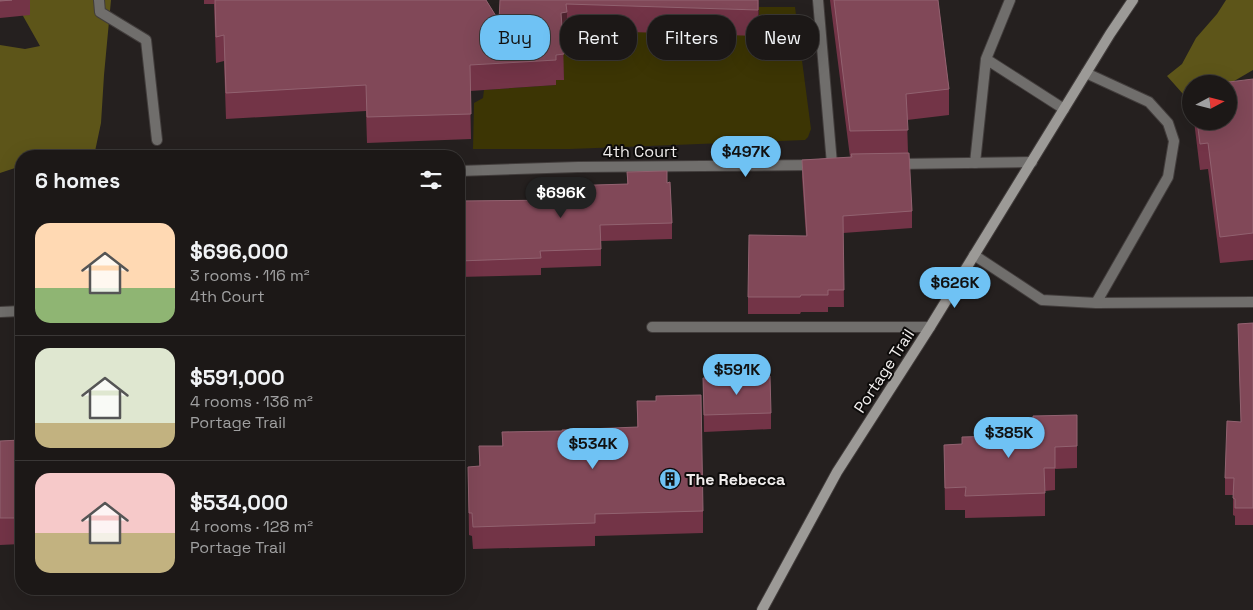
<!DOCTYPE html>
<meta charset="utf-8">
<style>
body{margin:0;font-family:"Space Grotesk",sans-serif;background:#292524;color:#f1f3f6;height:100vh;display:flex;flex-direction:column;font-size:19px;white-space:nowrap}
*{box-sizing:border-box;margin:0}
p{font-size:16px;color:#a0a0a1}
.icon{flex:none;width:28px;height:28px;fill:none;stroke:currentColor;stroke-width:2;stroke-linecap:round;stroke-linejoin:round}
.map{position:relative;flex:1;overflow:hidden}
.panel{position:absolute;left:15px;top:150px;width:450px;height:445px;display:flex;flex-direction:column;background:#1c1817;border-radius:20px;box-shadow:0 5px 20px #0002,0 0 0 1px #3a3736}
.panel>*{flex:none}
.hud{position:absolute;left:480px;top:15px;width:475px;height:45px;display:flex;gap:10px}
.needle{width:32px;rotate:83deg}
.buttons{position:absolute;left:1182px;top:75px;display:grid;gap:10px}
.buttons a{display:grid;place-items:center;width:55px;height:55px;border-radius:50%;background:#1c1817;box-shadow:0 5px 20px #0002,0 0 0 1px #3a3736;font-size:25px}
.price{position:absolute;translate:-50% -42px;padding:0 11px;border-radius:18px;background:#6fc2f4;color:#111;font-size:16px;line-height:32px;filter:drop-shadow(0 1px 2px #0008)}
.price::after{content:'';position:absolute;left:50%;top:30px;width:15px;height:11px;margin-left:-8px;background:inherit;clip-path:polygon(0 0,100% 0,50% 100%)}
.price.active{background:#222;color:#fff}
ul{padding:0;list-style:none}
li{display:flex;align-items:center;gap:15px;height:125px;padding:0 20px}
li+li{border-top:1px solid #3a3736}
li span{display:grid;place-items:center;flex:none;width:140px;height:100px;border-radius:15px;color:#555}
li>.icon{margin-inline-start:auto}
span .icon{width:60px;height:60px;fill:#fffc;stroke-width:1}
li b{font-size:21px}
h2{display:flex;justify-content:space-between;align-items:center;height:60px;padding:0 20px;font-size:21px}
.chip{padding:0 18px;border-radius:20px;background:#1c1817;box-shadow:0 5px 20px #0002,0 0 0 1px #3a3736;font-size:18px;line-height:45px}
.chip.active{background:#6fc2f4;color:#111}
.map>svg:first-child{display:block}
.green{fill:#3c3504}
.forest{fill:#5d5519}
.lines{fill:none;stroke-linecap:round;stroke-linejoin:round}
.service-casing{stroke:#423d3c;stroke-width:12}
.minor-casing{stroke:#423d3c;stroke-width:12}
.secondary-casing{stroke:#423d3c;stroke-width:12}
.service{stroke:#706e6c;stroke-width:10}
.minor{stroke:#706e6c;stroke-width:10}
.secondary{stroke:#9c9a97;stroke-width:10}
.wall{fill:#733447}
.shaded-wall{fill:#4e242f}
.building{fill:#814858;stroke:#926270}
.labels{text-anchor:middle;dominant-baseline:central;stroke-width:4;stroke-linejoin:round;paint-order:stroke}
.street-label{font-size:16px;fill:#f1eeed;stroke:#0d0b0a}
.poi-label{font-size:16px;font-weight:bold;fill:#f1eeed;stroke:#0d0b0a;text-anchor:start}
</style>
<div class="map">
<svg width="1253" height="610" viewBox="0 0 1253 610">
<rect width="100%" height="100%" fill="#25201f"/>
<path class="green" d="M 759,7 L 795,7 L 811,129 L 808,137 L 805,140 L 570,149 L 473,149 L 474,103 L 483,98 L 484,90 L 556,85 L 556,80 L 564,80 L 561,39 L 566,21 L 758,36 Z"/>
<path class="forest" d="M 14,0 L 111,0 L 104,75 L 101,123 L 94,156 L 21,156 L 21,166 L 0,173 L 0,45 L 25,49 L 40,46 Z
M 1226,0 L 1253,0 L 1253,70 L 1229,84 L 1191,84 L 1191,103 L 1167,76 L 1182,64 L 1196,38 L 1217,14 Z"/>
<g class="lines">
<g class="service-casing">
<path id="service" d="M 99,0 L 100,12 L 146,40 L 157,140
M 818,0 L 832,164
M 1010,0 L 986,59 L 1064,109
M 1086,73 L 1149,102 L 1168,123 L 1174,141 L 1168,177 L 1096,303
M 975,163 L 986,59
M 974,255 L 1042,300 L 1096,303 L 1253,302
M 0,312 L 21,311
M 652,327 L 930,327"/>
</g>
<g class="minor-casing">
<path id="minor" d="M 897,164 L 1032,162
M 459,171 L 578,167 L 815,165"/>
</g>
<g class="secondary-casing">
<path id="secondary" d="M 762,610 L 837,472 L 930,327 L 1110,34 L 1133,0"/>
</g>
<use href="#service" class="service"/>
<use href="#minor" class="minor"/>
<use href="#secondary" class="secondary"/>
</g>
<path class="wall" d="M 0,0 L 30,0 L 30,15 L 0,18 Z
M 204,0 L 486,0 L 499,21 L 500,0 L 759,0 L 758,36 L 567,30 L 567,38 L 563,39 L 564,80 L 556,80 L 556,85 L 470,91 L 471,139 L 367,143 L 366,111 L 226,119 L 224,61 L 216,63 L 214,4 L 204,4 Z
M 830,0 L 938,0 L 949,89 L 949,115 L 907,120 L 908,153 L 912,211 L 912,228 L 843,233 L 844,307 L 828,307 L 828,312 L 801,312 L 800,314 L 748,314 L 748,297 L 806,236 L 802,177 L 802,160 L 851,157 L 850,157 Z
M 1253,79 L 1253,260 L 1220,263 L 1208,169 L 1200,170 L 1194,121 L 1229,121 Z
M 627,172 L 667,183 L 672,223 L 672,239 L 601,241 L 601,266 L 541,268 L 541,275 L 459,277 L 459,201 L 563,200 L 563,186 L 627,184 Z
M 1253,323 L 1253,525 L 1235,525 L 1235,516 L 1233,515 L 1233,495 L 1225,495 L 1225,478 L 1241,422 L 1238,324 Z
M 703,378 L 771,413 L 771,429 L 704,432 Z
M 637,401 L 703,511 L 703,533 L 595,536 L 595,546 L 473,549 L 472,536 L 469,535 L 468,467 L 479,466 L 479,446 L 502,446 L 502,432 L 562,431 L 637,427 Z
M 1077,415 L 1077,468 L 1055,469 L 1055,490 L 1045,491 L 1045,516 L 965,518 L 965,510 L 945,510 L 944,445 L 962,444 L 1033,435 Z
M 21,440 L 21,544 L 0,545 L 0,441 Z"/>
<path class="shaded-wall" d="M 758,0 L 759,0 L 758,36 Z
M 567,12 L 567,38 L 561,39 L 561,13 Z"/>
<path class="building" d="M 0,0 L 12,0 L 0,1 Z
M 215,0 L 486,0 L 499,21 L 500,0 L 758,0 L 758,10 L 566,4 L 567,12 L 561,13 L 564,54 L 556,55 L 556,60 L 470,65 L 471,114 L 367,117 L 366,85 L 226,93 L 224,35 L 216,37 Z
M 834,0 L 938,0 L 949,89 L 906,94 L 908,130 L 850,131 Z
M 1253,79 L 1253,233 L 1220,237 L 1208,143 L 1200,144 L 1197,121 L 1229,121 L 1229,84 L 1213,84 Z
M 909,153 L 912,211 L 843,216 L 844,290 L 828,290 L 828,295 L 801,295 L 800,297 L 748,297 L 749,235 L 807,236 L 802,160 L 852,157 L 851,154 Z
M 667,171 L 667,183 L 670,182 L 672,223 L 600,225 L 601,249 L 540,251 L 541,258 L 459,261 L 459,201 L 563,200 L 563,186 L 628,184 L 627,172 Z
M 1253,323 L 1253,508 L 1235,508 L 1235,499 L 1233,498 L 1234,478 L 1225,478 L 1227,421 L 1241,422 L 1238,324 Z
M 770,376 L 771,413 L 704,415 L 703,378 Z
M 701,395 L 703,511 L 595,514 L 595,523 L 473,527 L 472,513 L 469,513 L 468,467 L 480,466 L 479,446 L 503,446 L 502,432 L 562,431 L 562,430 L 638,427 L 637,401 L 656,401 L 656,396 Z
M 1077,415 L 1077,446 L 1055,447 L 1055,468 L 1044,468 L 1045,493 L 965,496 L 966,487 L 945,488 L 944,445 L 962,444 L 962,437 L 1033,435 L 1033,416 Z
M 21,440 L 21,518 L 0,518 L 0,441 Z"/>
<defs>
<g id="building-disc" transform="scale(1.125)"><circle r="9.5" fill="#6fc2f4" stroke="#0d0b0a"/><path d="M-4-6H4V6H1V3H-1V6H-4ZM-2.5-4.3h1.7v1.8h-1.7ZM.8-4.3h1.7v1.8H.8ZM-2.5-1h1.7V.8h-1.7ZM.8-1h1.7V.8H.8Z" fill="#111"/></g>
</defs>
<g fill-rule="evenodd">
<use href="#building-disc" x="670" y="479"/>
</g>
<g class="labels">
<g class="street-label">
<text x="640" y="151">4th Court</text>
<text transform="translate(884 371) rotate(-57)">Portage Trail</text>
</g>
<g class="poi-label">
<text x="686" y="479">The Rebecca</text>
</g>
</g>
</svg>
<div class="buttons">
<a><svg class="needle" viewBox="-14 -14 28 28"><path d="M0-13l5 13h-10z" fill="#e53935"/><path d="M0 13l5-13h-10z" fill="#a0a0a1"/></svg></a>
</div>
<b class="price" style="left:746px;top:178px">$497K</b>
<b class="price active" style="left:561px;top:219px">$696K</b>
<b class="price" style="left:955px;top:309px">$626K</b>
<b class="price" style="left:737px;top:396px">$591K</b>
<b class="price" style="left:1009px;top:459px">$385K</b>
<b class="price" style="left:593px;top:470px">$534K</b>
<div class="hud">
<a class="chip active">Buy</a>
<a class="chip">Rent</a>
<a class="chip">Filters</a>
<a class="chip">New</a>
</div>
<section class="panel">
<h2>6 homes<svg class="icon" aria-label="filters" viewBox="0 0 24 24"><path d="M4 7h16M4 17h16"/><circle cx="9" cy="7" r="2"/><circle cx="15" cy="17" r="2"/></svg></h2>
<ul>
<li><span style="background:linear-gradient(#ffd9b3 65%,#8fb573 0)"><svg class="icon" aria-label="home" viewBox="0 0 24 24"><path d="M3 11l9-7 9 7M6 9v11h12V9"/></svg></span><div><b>$696,000</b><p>3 rooms · 116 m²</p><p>4th Court</p></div></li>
<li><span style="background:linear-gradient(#dfe7d0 75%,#c2b280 0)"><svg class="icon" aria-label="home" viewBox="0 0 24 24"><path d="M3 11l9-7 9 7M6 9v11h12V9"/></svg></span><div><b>$591,000</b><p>4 rooms · 136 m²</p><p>Portage Trail</p></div></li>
<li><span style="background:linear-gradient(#f6c9c9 60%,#c2b280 0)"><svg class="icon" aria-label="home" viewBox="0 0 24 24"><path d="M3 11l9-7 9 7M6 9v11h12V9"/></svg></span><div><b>$534,000</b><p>4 rooms · 128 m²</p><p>Portage Trail</p></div></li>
</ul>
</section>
</div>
